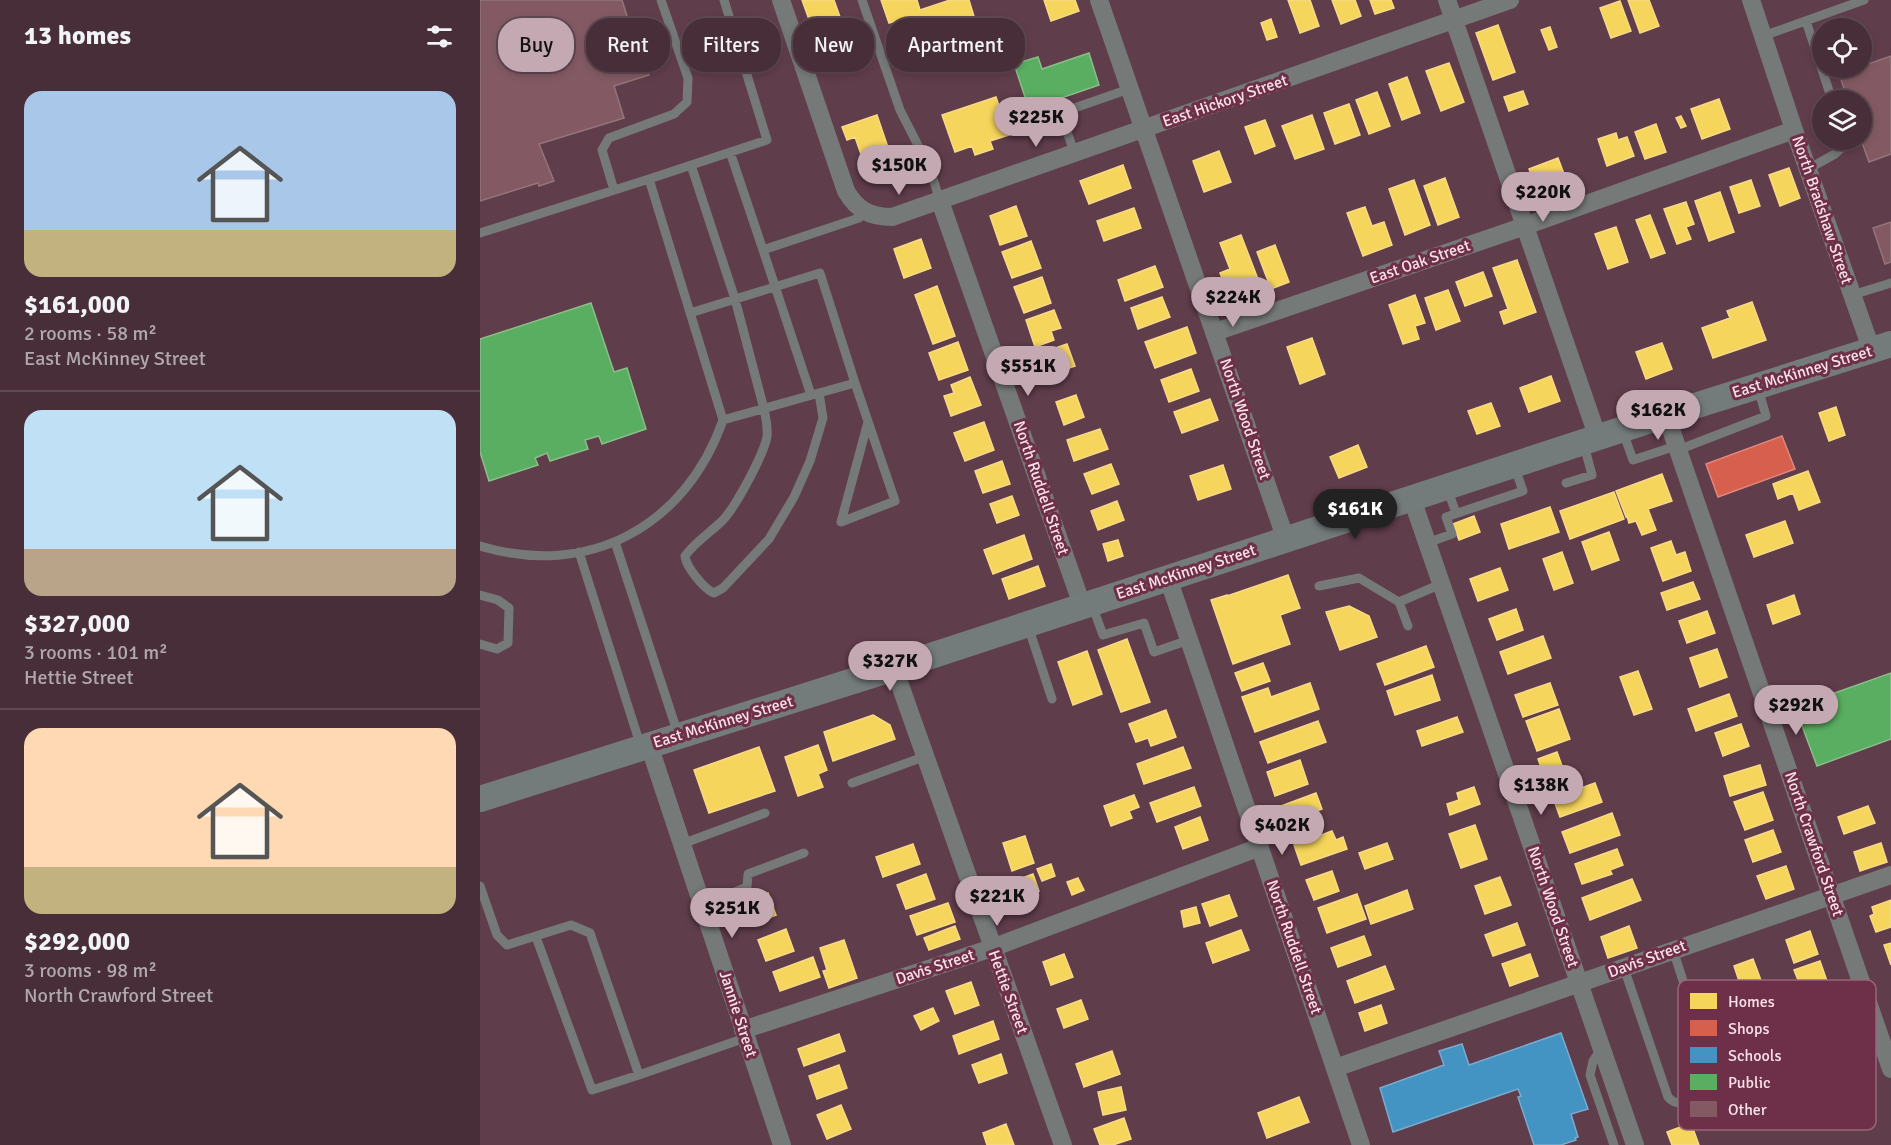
<!DOCTYPE html>
<meta charset="utf-8">
<style>
body{margin:0;font-family:Signika,sans-serif;background:#4f3640;color:#f1f3f6;height:100vh;display:flex;flex-direction:column;font-size:22px;white-space:nowrap}
*{box-sizing:border-box;margin:0}
p{font-size:20px;color:#b1a8ae}
.icon{flex:none;width:33px;height:33px;fill:none;stroke:currentColor;stroke-width:2;stroke-linecap:round;stroke-linejoin:round}
.map{position:relative;flex:1;overflow:hidden}
.details{display:flex;flex-direction:column;background:#482e38;width:480px}
.details>*{flex:none}
.banner{position:absolute;left:18px;top:18px;width:570px;height:54px;display:flex;gap:12px}
.buttons{position:absolute;left:1332px;top:18px;display:grid;gap:12px}
.buttons a{display:grid;place-items:center;width:60px;height:60px;border-radius:50%;background:#482e38;box-shadow:0 3px 9px #0003,0 0 0 2px #604a53;font-size:30px}
.price{position:absolute;translate:-50% -51px;padding:0 14px;border-radius:21px;background:#c4a8b2;color:#111;font-size:20px;line-height:39px;filter:drop-shadow(0 2px 3px #0008)}
.price::after{content:'';position:absolute;left:50%;top:36px;width:18px;height:14px;margin-left:-9px;background:inherit;clip-path:polygon(0 0,100% 0,50% 100%)}
.price.current{background:#222;color:#fff}
ul{padding:0;list-style:none}
li{display:grid;align-content:center;gap:12px;height:318px;padding:0 24px}
li+li{border-top:2px solid #604a53}
li span{display:grid;place-items:center;height:186px;border-radius:18px;color:#555}
li>.icon{margin-inline-start:auto}
span .icon{width:108px;height:108px;fill:#fffc;stroke-width:1}
li b{font-size:26px}
h2{display:flex;justify-content:space-between;align-items:center;height:72px;padding:0 24px;font-size:26px}
.tag{padding:0 21px;border-radius:24px;background:#482e38;box-shadow:0 3px 9px #0003,0 0 0 2px #604a53;font-size:21px;line-height:54px}
.tag.current{background:#c4a8b2;color:#111}
main{display:flex;flex:1;min-height:0}
.map>svg:first-child{display:block}
.homes{fill:#f6d55c;stroke:#f7d987;stroke-width:1.5}
.shops{fill:#d6604d;stroke:#e1877c;stroke-width:1.5}
.schools{fill:#4393c3;stroke:#7aabcf;stroke-width:1.5}
.public{fill:#5aae61;stroke:#8abe8a;stroke-width:1.5}
.building{fill:#835a63;stroke:#93757b;stroke-width:1.5}
.lines{fill:none;stroke-linecap:round;stroke-linejoin:round}
.service{stroke:#757978;stroke-width:9}
.minor{stroke:#757978;stroke-width:18}
.secondary{stroke:#747c7b;stroke-width:26}
.labels{text-anchor:middle;dominant-baseline:central;stroke-width:6;stroke-linejoin:round;paint-order:stroke}
.street-label{font-size:16px;fill:#fae2ea;stroke:#6e2f48}
.key{fill:#6e2f48;stroke:#986579;stroke-width:1.5}
.key-label{font-size:16px;fill:#fae2ea}
</style>
<main>
<section class="details">
<h2>13 homes<svg class="icon" aria-label="filters" viewBox="0 0 24 24"><path d="M4 7h16M4 17h16"/><circle cx="9" cy="7" r="2"/><circle cx="15" cy="17" r="2"/></svg></h2>
<ul>
<li><span style="background:linear-gradient(#a9c7e8 75%,#c2b280 0)"><svg class="icon" aria-label="home" viewBox="0 0 24 24"><path d="M3 11l9-7 9 7M6 9v11h12V9"/></svg></span><div><b>$161,000</b><p>2 rooms · 58 m²</p><p>East McKinney Street</p></div></li>
<li><span style="background:linear-gradient(#bfe0f5 75%,#b9a48a 0)"><svg class="icon" aria-label="home" viewBox="0 0 24 24"><path d="M3 11l9-7 9 7M6 9v11h12V9"/></svg></span><div><b>$327,000</b><p>3 rooms · 101 m²</p><p>Hettie Street</p></div></li>
<li><span style="background:linear-gradient(#ffd9b3 75%,#c2b280 0)"><svg class="icon" aria-label="home" viewBox="0 0 24 24"><path d="M3 11l9-7 9 7M6 9v11h12V9"/></svg></span><div><b>$292,000</b><p>3 rooms · 98 m²</p><p>North Crawford Street</p></div></li>
</ul>
</section>
<div class="map">
<svg width="1411" height="1145" viewBox="0 0 1411 1145">
<rect width="100%" height="100%" fill="#603d4b"/>
<path class="homes" d="M 322,0 L 354,0 L 372,51 L 344,61 Z
M 401,0 L 437,0 L 440,10 L 470,0 L 489,0 L 496,23 L 431,44 L 423,19 L 409,23 Z
M 564,0 L 595,0 L 599,11 L 571,21 Z
M 808,0 L 830,0 L 839,26 L 820,33 Z
M 852,0 L 875,0 L 881,16 L 861,24 Z
M 890,0 L 911,0 L 914,8 L 895,14 Z
M 1148,0 L 1169,0 L 1179,26 L 1160,33 Z
M 1140,1 L 1151,31 L 1131,38 L 1120,8 Z
M 791,19 L 797,37 L 787,40 L 781,23 Z
M 1018,25 L 1035,72 L 1013,80 L 996,33 Z
M 1070,27 L 1077,47 L 1069,50 L 1061,30 Z
M 969,63 L 984,102 L 961,111 L 946,71 Z
M 927,77 L 940,113 L 922,120 L 909,84 Z
M 1043,91 L 1048,104 L 1029,111 L 1024,97 Z
M 897,92 L 910,126 L 889,134 L 876,100 Z
M 516,97 L 529,135 L 510,141 L 513,149 L 495,155 L 492,146 L 475,152 L 462,115 Z
M 1239,99 L 1250,129 L 1222,139 L 1211,109 Z
M 869,104 L 880,135 L 855,144 L 844,113 Z
M 397,115 L 416,171 L 390,180 L 375,137 L 367,140 L 362,127 Z
M 832,115 L 844,149 L 815,159 L 802,126 Z
M 1201,116 L 1206,126 L 1201,128 L 1196,118 Z
M 785,120 L 795,146 L 775,154 L 765,127 Z
M 1176,124 L 1186,152 L 1165,159 L 1155,132 Z
M 1136,133 L 1138,140 L 1147,137 L 1154,156 L 1127,166 L 1118,139 Z
M 739,151 L 751,182 L 724,192 L 713,161 Z
M 1078,158 L 1086,179 L 1056,190 L 1049,169 Z
M 643,165 L 651,188 L 609,204 L 600,181 Z
M 1309,168 L 1320,198 L 1300,206 L 1289,175 Z
M 965,178 L 979,217 L 958,225 L 944,186 Z
M 934,180 L 950,225 L 925,235 L 909,189 Z
M 1271,180 L 1280,206 L 1259,213 L 1250,187 Z
M 1240,192 L 1254,232 L 1229,241 L 1215,201 Z
M 1206,202 L 1214,224 L 1206,227 L 1211,239 L 1197,244 L 1184,209 Z
M 536,206 L 547,236 L 520,245 L 510,216 Z
M 885,207 L 892,226 L 904,222 L 912,245 L 883,256 L 867,213 Z
M 654,208 L 661,228 L 624,241 L 617,221 Z
M 1170,215 L 1185,253 L 1171,258 L 1156,220 Z
M 1136,227 L 1148,262 L 1128,269 L 1115,234 Z
M 761,235 L 783,292 L 752,304 L 740,273 L 750,269 L 740,243 Z
M 441,239 L 451,268 L 424,278 L 414,249 Z
M 551,241 L 561,268 L 532,278 L 522,252 Z
M 795,245 L 809,282 L 791,289 L 777,252 Z
M 1037,260 L 1056,312 L 1024,324 L 1020,312 L 1028,309 L 1013,268 Z
M 675,266 L 683,287 L 645,301 L 638,280 Z
M 1003,272 L 1012,296 L 985,306 L 976,282 Z
M 562,277 L 571,303 L 544,313 L 534,287 Z
M 457,286 L 475,336 L 453,344 L 435,295 Z
M 968,290 L 980,321 L 956,330 L 945,298 Z
M 935,295 L 945,323 L 935,326 L 939,339 L 923,344 L 909,305 Z
M 682,297 L 690,317 L 658,329 L 651,308 Z
M 1272,302 L 1286,340 L 1233,358 L 1222,328 L 1250,318 L 1247,311 Z
M 574,310 L 581,328 L 571,331 L 574,340 L 555,347 L 546,320 Z
M 707,327 L 716,353 L 675,368 L 665,342 Z
M 832,338 L 845,374 L 820,384 L 807,347 Z
M 478,342 L 488,370 L 459,380 L 449,353 Z
M 1182,343 L 1192,369 L 1166,379 L 1156,352 Z
M 587,344 L 595,366 L 566,376 L 558,354 Z
M 711,369 L 719,391 L 689,402 L 681,380 Z
M 1071,376 L 1080,401 L 1049,412 L 1040,388 Z
M 490,377 L 501,405 L 471,416 L 464,396 L 474,393 L 471,385 Z
M 596,395 L 604,417 L 584,425 L 576,402 Z
M 730,399 L 738,420 L 702,433 L 694,412 Z
M 1011,403 L 1020,426 L 997,434 L 988,411 Z
M 1356,407 L 1365,435 L 1349,441 L 1339,413 Z
M 504,422 L 514,450 L 485,461 L 474,433 Z
M 620,429 L 628,449 L 594,461 L 587,440 Z
M 878,445 L 887,467 L 859,478 L 850,457 Z
M 522,461 L 530,484 L 503,493 L 495,471 Z
M 631,464 L 639,484 L 612,494 L 604,474 Z
M 743,465 L 751,489 L 718,500 L 710,476 Z
M 1328,471 L 1340,502 L 1319,510 L 1313,493 L 1298,499 L 1293,484 Z
M 1182,474 L 1192,501 L 1168,509 L 1176,530 L 1162,535 L 1156,521 L 1149,523 L 1147,516 L 1146,517 L 1136,491 Z
M 1134,492 L 1144,519 L 1090,539 L 1080,511 Z
M 532,496 L 539,515 L 517,523 L 510,504 Z
M 637,501 L 644,520 L 618,530 L 611,511 Z
M 1070,507 L 1079,532 L 1029,549 L 1021,524 Z
M 994,516 L 1000,532 L 979,540 L 973,524 Z
M 1305,521 L 1313,543 L 1274,557 L 1266,535 Z
M 1129,532 L 1139,560 L 1112,570 L 1102,542 Z
M 544,535 L 552,559 L 513,574 L 504,550 Z
M 638,540 L 643,556 L 628,561 L 623,544 Z
M 1191,541 L 1196,555 L 1205,552 L 1211,571 L 1183,581 L 1171,548 Z
M 1082,552 L 1093,583 L 1074,590 L 1063,559 Z
M 558,566 L 565,586 L 529,599 L 522,579 Z
M 1020,568 L 1028,590 L 998,601 L 990,579 Z
M 808,575 L 820,608 L 800,615 L 810,644 L 753,664 L 731,600 L 747,595 L 747,596 Z
M 1213,582 L 1220,599 L 1187,610 L 1181,593 Z
M 1314,595 L 1320,614 L 1293,624 L 1287,605 Z
M 869,606 L 889,616 L 897,637 L 860,650 L 846,612 Z
M 1036,609 L 1043,630 L 1017,640 L 1009,619 Z
M 1227,611 L 1235,633 L 1207,643 L 1199,621 Z
M 1063,636 L 1071,658 L 1028,674 L 1020,652 Z
M 647,639 L 670,702 L 641,712 L 618,650 Z
M 946,646 L 954,667 L 905,685 L 897,664 Z
M 1237,649 L 1247,677 L 1220,687 L 1210,658 Z
M 607,651 L 622,694 L 593,705 L 578,662 Z
M 783,663 L 790,681 L 762,691 L 755,673 Z
M 1158,671 L 1172,709 L 1154,715 L 1140,677 Z
M 952,675 L 960,700 L 915,715 L 907,691 Z
M 830,683 L 839,709 L 775,732 L 762,697 L 788,688 L 791,697 Z
M 1070,683 L 1078,705 L 1043,717 L 1035,695 Z
M 1249,694 L 1257,716 L 1216,731 L 1208,709 Z
M 1079,709 L 1090,739 L 1057,751 L 1046,721 Z
M 686,710 L 696,737 L 671,746 L 668,738 L 656,742 L 649,724 Z
M 393,715 L 410,725 L 415,739 L 353,761 L 344,732 Z
M 977,717 L 983,732 L 942,746 L 937,731 Z
M 838,721 L 846,742 L 788,763 L 780,742 Z
M 1261,724 L 1269,746 L 1243,756 L 1235,733 Z
M 338,745 L 347,770 L 338,774 L 343,787 L 318,796 L 305,757 Z
M 279,747 L 295,791 L 229,813 L 214,770 Z
M 703,747 L 711,768 L 664,784 L 657,764 Z
M 1077,752 L 1085,774 L 1066,781 L 1058,759 Z
M 820,760 L 828,784 L 795,796 L 787,772 Z
M 1280,765 L 1286,785 L 1250,796 L 1244,776 Z
M 1115,783 L 1122,802 L 1080,817 L 1073,798 Z
M 714,787 L 721,806 L 677,822 L 670,803 Z
M 994,787 L 1000,804 L 970,815 L 967,804 L 979,800 L 977,793 Z
M 1283,792 L 1293,820 L 1265,830 L 1254,802 Z
M 836,793 L 842,809 L 807,822 L 801,806 Z
M 654,795 L 659,807 L 649,811 L 652,818 L 631,826 L 624,806 Z
M 1388,806 L 1395,823 L 1364,834 L 1358,817 Z
M 1132,813 L 1140,835 L 1090,853 L 1082,832 Z
M 720,817 L 728,840 L 703,849 L 695,827 Z
M 995,825 L 1007,859 L 981,868 L 969,834 Z
M 1293,830 L 1301,852 L 1273,862 L 1265,840 Z
M 852,831 L 856,840 L 863,837 L 867,849 L 821,865 L 814,845 Z
M 545,836 L 554,863 L 532,871 L 523,843 Z
M 907,843 L 913,859 L 885,869 L 879,853 Z
M 1401,843 L 1407,862 L 1380,871 L 1374,852 Z
M 433,844 L 440,864 L 403,877 L 396,857 Z
M 1137,849 L 1143,865 L 1130,870 L 1132,874 L 1102,884 L 1095,864 Z
M 571,864 L 575,876 L 562,881 L 557,869 Z
M 1306,866 L 1314,889 L 1286,899 L 1277,876 Z
M 852,871 L 859,891 L 834,900 L 826,880 Z
M 446,874 L 455,899 L 426,909 L 417,885 Z
M 553,874 L 559,891 L 537,899 L 531,882 Z
M 1020,877 L 1031,905 L 1005,914 L 995,886 Z
M 598,878 L 604,890 L 592,895 L 587,882 Z
M 1152,879 L 1161,900 L 1110,920 L 1102,898 Z
M 927,890 L 933,909 L 891,924 L 885,906 Z
M 288,893 L 296,915 L 275,923 L 267,901 Z
M 877,894 L 886,919 L 847,933 L 838,908 Z
M 749,895 L 757,916 L 730,926 L 722,904 Z
M 1411,900 L 1411,927 L 1396,932 L 1390,916 L 1394,914 L 1392,907 Z
M 468,903 L 475,922 L 437,935 L 430,916 Z
M 716,907 L 720,923 L 704,927 L 701,911 Z
M 1037,923 L 1045,945 L 1013,956 L 1005,935 Z
M 475,926 L 480,939 L 449,950 L 444,938 Z
M 1149,926 L 1157,948 L 1128,958 L 1121,937 Z
M 306,929 L 314,951 L 286,961 L 278,940 Z
M 761,930 L 769,950 L 733,963 L 726,943 Z
M 1330,931 L 1338,954 L 1314,963 L 1306,940 Z
M 884,936 L 891,955 L 858,967 L 851,948 Z
M 364,940 L 377,978 L 349,988 L 343,971 L 347,970 L 340,948 Z
M 1411,943 L 1411,965 L 1404,945 Z
M 584,954 L 593,977 L 571,985 L 563,962 Z
M 1050,954 L 1058,976 L 1030,986 L 1022,964 Z
M 333,957 L 340,977 L 300,991 L 293,972 Z
M 1273,959 L 1282,983 L 1262,990 L 1254,966 Z
M 1340,961 L 1347,981 L 1322,990 L 1314,970 Z
M 905,966 L 914,989 L 875,1003 L 867,981 Z
M 491,982 L 499,1005 L 475,1014 L 466,991 Z
M 601,1000 L 608,1019 L 584,1028 L 577,1009 Z
M 901,1005 L 907,1023 L 885,1031 L 879,1013 Z
M 453,1008 L 459,1021 L 441,1030 L 434,1016 Z
M 513,1021 L 519,1039 L 479,1054 L 473,1036 Z
M 359,1034 L 365,1051 L 324,1066 L 318,1049 Z
M 632,1051 L 640,1074 L 604,1087 L 596,1064 Z
M 521,1054 L 527,1073 L 499,1083 L 492,1065 Z
M 359,1065 L 367,1088 L 337,1099 L 329,1076 Z
M 641,1087 L 646,1110 L 623,1115 L 618,1092 Z
M 819,1097 L 829,1122 L 787,1138 L 778,1113 Z
M 361,1105 L 371,1129 L 347,1139 L 337,1115 Z
M 644,1118 L 651,1139 L 633,1145 L 620,1145 L 614,1129 Z
M 1211,1123 L 1219,1145 L 1192,1145 L 1187,1132 Z
M 526,1124 L 534,1145 L 507,1145 L 503,1133 Z"/>
<path class="shops" d="M 1302,436 L 1315,469 L 1238,497 L 1226,464 Z"/>
<path class="schools" d="M 1081,1033 L 1108,1109 L 1091,1114 L 1098,1137 L 1095,1138 L 1096,1140 L 1081,1145 L 1054,1145 L 1038,1097 L 1041,1096 L 1038,1089 L 913,1132 L 900,1088 L 964,1065 L 959,1051 L 982,1044 L 989,1065 Z"/>
<path class="public" d="M 609,53 L 619,85 L 549,109 L 534,64 L 558,57 L 562,69 Z
M 111,303 L 134,372 L 147,368 L 166,429 L 122,444 L 119,436 L 105,440 L 108,449 L 70,461 L 67,453 L 55,458 L 58,465 L 9,481 L 0,452 L 0,339 Z
M 1411,673 L 1411,739 L 1337,766 L 1315,707 Z"/>
<path class="building" d="M 0,0 L 142,0 L 158,51 L 162,50 L 169,75 L 134,86 L 144,118 L 59,144 L 74,181 L 59,186 L 58,183 L 0,201 Z
M 1411,56 L 1411,154 L 1389,162 L 1381,140 L 1382,100 L 1368,100 L 1359,74 Z
M 1411,222 L 1411,262 L 1405,264 L 1393,228 Z"/>
<g class="lines">
<path class="service" d="M 382,0 L 420,110 L 450,169 L 460,201
M 1326,21 L 1352,100
M 1283,36 L 1384,0
M 250,152 L 283,250 L 379,218 L 385,212
M 595,154 L 580,113 L 649,89
M 211,165 L 255,299 L 284,409 C 286,418 288,427 287,437 C 283,456 256,506 243,520 C 231,532 215,542 205,556 C 206,567 224,589 234,593 L 243,588 L 289,539 L 314,497 L 330,461 L 343,418 L 339,393 L 243,420
M 1328,169 L 1355,154 L 1366,144 L 1365,140
M 169,179 L 287,140 L 244,0
M 134,190 L 122,150 L 129,138 L 194,114 L 207,102 L 208,78 L 181,0
M 0,233 L 169,179 L 243,420 C 206,526 109,579 0,546
M 283,250 L 331,395
M 1372,295 L 1411,283
M 210,313 L 340,273 L 375,383
M 339,393 L 375,383 L 415,501 L 361,522 L 388,422
M 1143,432 L 1153,460 L 1196,446
M 1198,450 L 1286,416 L 1278,388
M 1086,483 L 1112,475 L 1104,445
M 967,488 L 976,513
M 135,542 L 198,734
M 947,543 L 972,534 L 966,517 L 1043,491 L 1035,468
M 99,552 L 161,747
M 839,586 L 879,578 L 919,602 L 961,584
M 0,595 L 18,600 L 29,608 L 28,643 L 17,649 L 0,644
M 919,602 L 928,626
M 612,605 L 623,635 L 664,623 L 674,652 L 709,640
M 548,626 L 572,699
M 372,783 L 446,756
M 202,844 L 285,813
M 0,886 L 17,935 L 27,945 L 91,925 L 110,933 L 159,1075 L 265,1038
M 222,906 L 267,887 L 268,874 L 324,853
M 56,937 L 112,1090 L 159,1075
M 1144,968 L 1188,1097 C 1199,1111 1229,1097 1237,1085 L 1193,950
M 1121,1049 L 1113,1061 L 1110,1075 L 1134,1145"/>
<path class="minor" d="M 301,0 L 366,191 C 377,210 390,217 412,217 L 1030,0
M 619,0 L 806,540
M 967,0 L 1118,438
M 1271,0 L 1314,130 L 1392,351
M 460,201 L 602,605
M 735,332 L 1045,226 L 1314,130
M 1186,415 L 1411,1069
M 932,499 L 1155,1145
M 688,578 L 881,1145
M 414,668 L 583,1145
M 169,745 L 302,1145
M 263,1030 L 512,948 L 780,847
M 855,1068 L 1411,875"/>
<path class="secondary" d="M 0,799 L 414,668 L 1186,415 L 1411,344"/>
</g>
<g class="labels">
<g class="street-label">
<text transform="translate(745 101) rotate(-19)">East Hickory Street</text>
<text transform="translate(1342 210) rotate(71)">North Bradshaw Street</text>
<text transform="translate(940 262) rotate(-19)">East Oak Street</text>
<text transform="translate(1322 372) rotate(-17)">East McKinney Street</text>
<text transform="translate(765 419) rotate(71)">North Wood Street</text>
<text transform="translate(561 488) rotate(71)">North Ruddell Street</text>
<text transform="translate(706 572) rotate(-18)">East McKinney Street</text>
<text transform="translate(243 722) rotate(-17)">East McKinney Street</text>
<text transform="translate(1334 844) rotate(71)">North Crawford Street</text>
<text transform="translate(1073 907) rotate(71)">North Wood Street</text>
<text transform="translate(814 947) rotate(71)">North Ruddell Street</text>
<text transform="translate(1167 959) rotate(-20)">Davis Street</text>
<text transform="translate(455 967) rotate(-18)">Davis Street</text>
<text transform="translate(528 992) rotate(70)">Hettie Street</text>
<text transform="translate(258 1014) rotate(72)">Jannie Street</text>
</g>
</g>
<rect x="1198" y="980" width="198" height="150" rx="9" class="key"/>
<rect x="1210" y="993" width="27" height="16" fill="#f6d55c"/>
<rect x="1210" y="1020" width="27" height="16" fill="#d6604d"/>
<rect x="1210" y="1047" width="27" height="16" fill="#4393c3"/>
<rect x="1210" y="1074" width="27" height="16" fill="#5aae61"/>
<rect x="1210" y="1101" width="27" height="16" fill="#835a63"/>
<g class="key-label">
<text x="1248" y="1007">Homes</text>
<text x="1248" y="1034">Shops</text>
<text x="1248" y="1061">Schools</text>
<text x="1248" y="1088">Public</text>
<text x="1248" y="1115">Other</text>
</g>
</svg>
<div class="buttons">
<a><svg class="icon" aria-label="locate" viewBox="0 0 24 24"><circle cx="12" cy="12" r="6"/><path d="M12 2v4M12 18v4M2 12h4M18 12h4"/></svg></a>
<a><svg class="icon" aria-label="layers" viewBox="0 0 24 24"><path d="M12 4l9 5-9 5-9-5zM3 14l9 5 9-5"/></svg></a>
</div>
<b class="price" style="left:556px;top:148px">$225K</b>
<b class="price" style="left:419px;top:196px">$150K</b>
<b class="price" style="left:1063px;top:223px">$220K</b>
<b class="price" style="left:753px;top:328px">$224K</b>
<b class="price" style="left:548px;top:397px">$551K</b>
<b class="price" style="left:1178px;top:441px">$162K</b>
<b class="price current" style="left:875px;top:540px">$161K</b>
<b class="price" style="left:410px;top:692px">$327K</b>
<b class="price" style="left:1316px;top:736px">$292K</b>
<b class="price" style="left:1061px;top:816px">$138K</b>
<b class="price" style="left:802px;top:856px">$402K</b>
<b class="price" style="left:517px;top:927px">$221K</b>
<b class="price" style="left:252px;top:939px">$251K</b>
<div class="banner">
<a class="tag current">Buy</a>
<a class="tag">Rent</a>
<a class="tag">Filters</a>
<a class="tag">New</a>
<a class="tag">Apartment</a>
</div>
</div>
</main>
